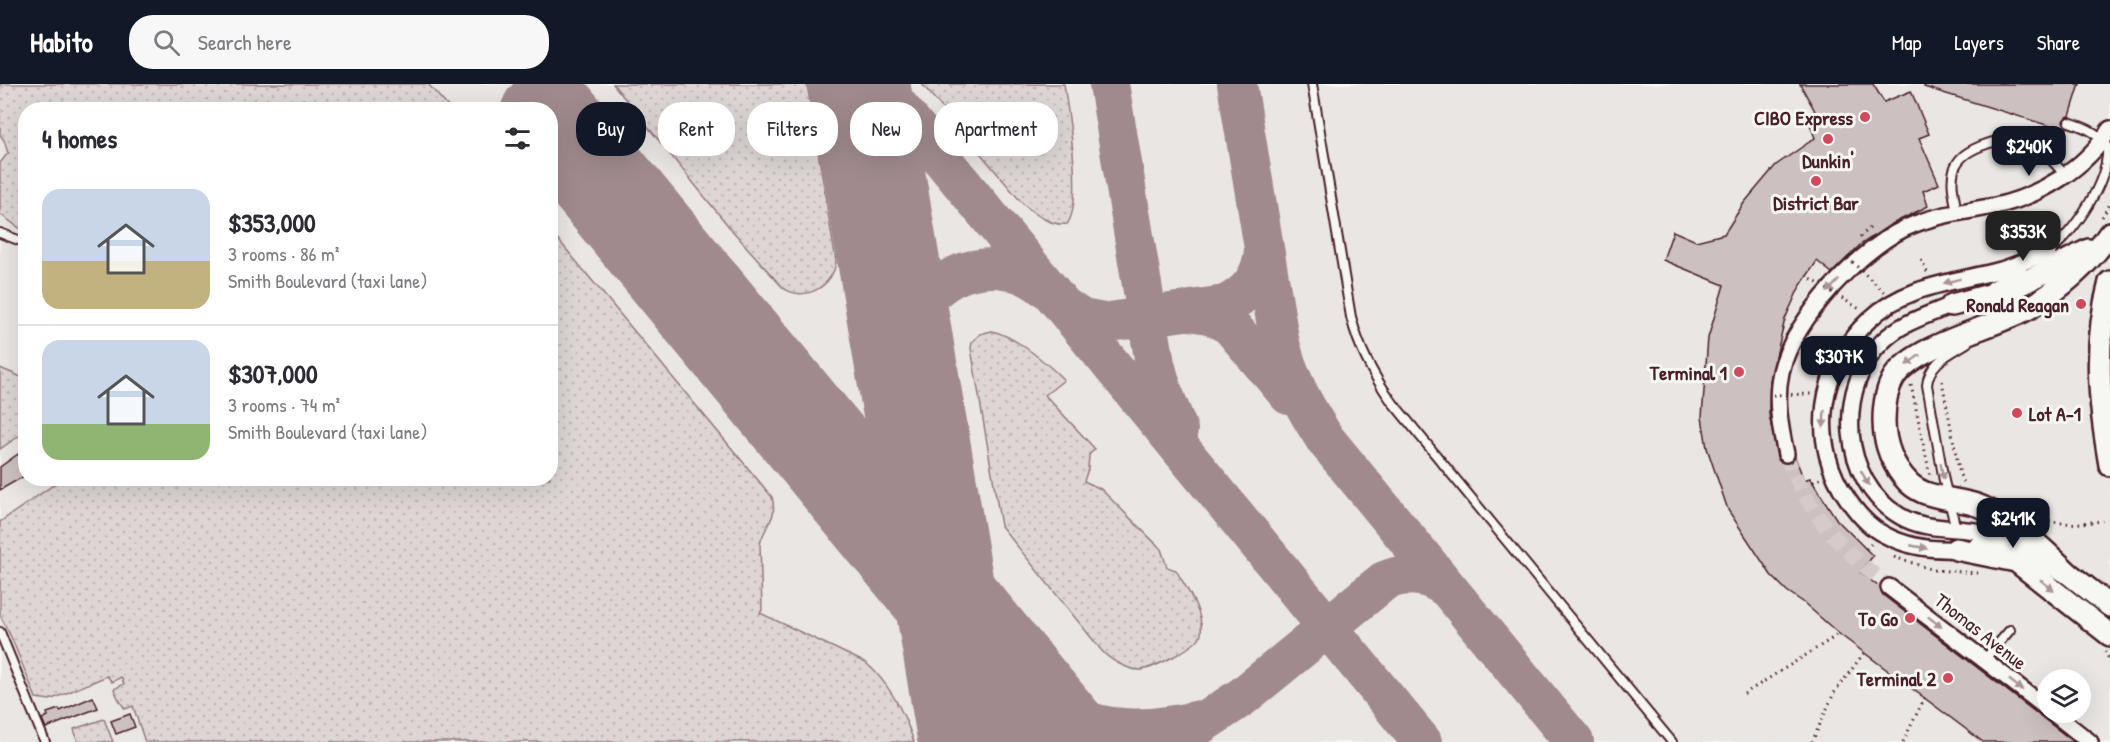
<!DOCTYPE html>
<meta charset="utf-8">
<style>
body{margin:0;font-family:"Patrick Hand",sans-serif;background:#f7f7f7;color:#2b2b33;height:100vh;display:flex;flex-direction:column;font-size:22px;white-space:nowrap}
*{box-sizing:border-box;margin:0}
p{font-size:20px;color:#7c7c81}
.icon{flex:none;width:33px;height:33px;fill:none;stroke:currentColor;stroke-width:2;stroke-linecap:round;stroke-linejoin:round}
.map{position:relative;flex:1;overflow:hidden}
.panel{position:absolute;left:18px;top:18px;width:540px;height:384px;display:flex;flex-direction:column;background:#fff;border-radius:24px;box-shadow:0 6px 24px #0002}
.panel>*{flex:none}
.banner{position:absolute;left:576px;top:18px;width:570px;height:54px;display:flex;gap:12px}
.controls{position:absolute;left:2037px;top:585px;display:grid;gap:12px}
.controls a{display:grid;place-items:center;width:54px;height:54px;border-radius:50%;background:#fff;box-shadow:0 6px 24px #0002;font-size:30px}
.price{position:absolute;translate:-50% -51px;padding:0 14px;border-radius:12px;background:#111827;color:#fff;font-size:20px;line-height:39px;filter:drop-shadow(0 2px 3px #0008)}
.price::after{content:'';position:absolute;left:50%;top:36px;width:18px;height:14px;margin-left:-9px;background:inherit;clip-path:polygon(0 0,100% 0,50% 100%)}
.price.on{background:#222;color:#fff}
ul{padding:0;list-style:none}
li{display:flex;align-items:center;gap:18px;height:150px;padding:0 24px}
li+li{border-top:2px solid #e1e1e2}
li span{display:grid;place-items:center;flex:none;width:168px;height:120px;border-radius:18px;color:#555}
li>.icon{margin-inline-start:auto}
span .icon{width:72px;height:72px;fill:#fffc;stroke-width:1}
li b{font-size:26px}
h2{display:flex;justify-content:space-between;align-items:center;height:72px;padding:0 24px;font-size:26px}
.pill{padding:0 21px;border-radius:24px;background:#fff;box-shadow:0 6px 24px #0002;font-size:21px;line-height:54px}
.pill.on{background:#111827;color:#fff}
header{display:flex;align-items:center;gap:36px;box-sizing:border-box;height:84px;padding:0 30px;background:#111827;color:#fff}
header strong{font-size:28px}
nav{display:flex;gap:33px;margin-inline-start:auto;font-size:21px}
.search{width:420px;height:54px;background:#f7f7f7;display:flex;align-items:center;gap:15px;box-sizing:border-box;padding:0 21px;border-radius:24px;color:#7c7c81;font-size:22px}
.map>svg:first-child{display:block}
.built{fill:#e9e6e3;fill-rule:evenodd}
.grass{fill:url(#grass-dots);stroke:#947a80;stroke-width:1.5}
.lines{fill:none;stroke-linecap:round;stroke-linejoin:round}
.taxiway{stroke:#a08a8e;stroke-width:40}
.runway{stroke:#a08a8e;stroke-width:102}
.building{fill:#ccc1c0;stroke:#4a1f2b;stroke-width:1.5}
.minor-tunnel{stroke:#d4cbca;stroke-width:15;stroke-dasharray:15 8;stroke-linecap:butt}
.service-casing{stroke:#4a1f2b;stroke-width:12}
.minor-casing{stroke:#4a1f2b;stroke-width:20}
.secondary-casing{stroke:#4a1f2b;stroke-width:26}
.path{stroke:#4a1f2b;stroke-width:3;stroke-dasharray:1.5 4.5;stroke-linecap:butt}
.service{stroke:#f6f6f2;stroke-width:8}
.minor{stroke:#f6f6f2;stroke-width:15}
.secondary{stroke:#f6f6f2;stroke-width:21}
.path-bridge{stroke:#4a1f2b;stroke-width:3;stroke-dasharray:1.5 4.5;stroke-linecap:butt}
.oneway{fill:#a99598}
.poi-dot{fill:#d1495b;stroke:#f6f6f2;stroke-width:2}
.labels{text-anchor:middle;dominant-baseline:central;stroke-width:6;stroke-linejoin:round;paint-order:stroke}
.poi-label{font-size:20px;font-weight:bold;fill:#4a1f2b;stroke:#f6f6f2;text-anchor:end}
.street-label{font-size:20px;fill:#4a1f2b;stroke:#f6f6f2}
</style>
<header>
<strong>Habito</strong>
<div class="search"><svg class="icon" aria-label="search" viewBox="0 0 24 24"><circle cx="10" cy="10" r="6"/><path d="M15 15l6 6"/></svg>Search here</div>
<nav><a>Map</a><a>Layers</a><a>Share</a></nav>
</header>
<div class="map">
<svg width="2110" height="658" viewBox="0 0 2110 658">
<defs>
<pattern id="grass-dots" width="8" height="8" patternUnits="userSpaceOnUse" patternTransform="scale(1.5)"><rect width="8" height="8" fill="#ddd6d5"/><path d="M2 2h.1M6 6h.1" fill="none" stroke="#bfb7b7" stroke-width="1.8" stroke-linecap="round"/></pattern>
</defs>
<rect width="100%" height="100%" fill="#f6f6f2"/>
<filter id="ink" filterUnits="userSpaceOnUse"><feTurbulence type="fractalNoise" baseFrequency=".0167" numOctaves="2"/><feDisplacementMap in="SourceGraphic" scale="12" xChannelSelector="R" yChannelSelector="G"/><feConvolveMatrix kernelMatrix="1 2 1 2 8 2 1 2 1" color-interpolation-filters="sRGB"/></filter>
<g filter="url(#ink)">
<path class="built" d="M 0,0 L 2110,0 L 2110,658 L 0,658 ZM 26,26 L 550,26 L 550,394 L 26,394 ZM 2048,596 L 2080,596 L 2080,628 L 2048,628 Z"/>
<path class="grass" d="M 0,0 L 428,0 L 450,25 L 26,26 L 25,148 L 0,130 L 0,79 L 8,69 L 4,56 L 0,51 Z
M 613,0 L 807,0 L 836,178 C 833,202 805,219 783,204 L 730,144 Z
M 922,0 L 1064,0 C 1068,29 1084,119 1067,140 C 1050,142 1035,130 1023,120 Z
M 551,147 L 772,413 C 778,437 765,439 760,460 L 762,526 L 760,529 L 866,579 C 890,600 904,628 914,658 L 145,658 L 133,622 L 125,625 L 118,614 L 114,605 L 124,600 L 121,593 L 112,598 L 107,592 L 50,616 L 36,614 L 12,555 L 0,531 L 0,438 L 56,399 L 54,395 L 550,394 Z
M 992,247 C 1015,252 1047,279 1064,296 L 1045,311 L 1095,365 L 1089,371 L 1088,385 L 1084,397 L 1101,405 L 1161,465 L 1167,483 L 1176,486 C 1186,504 1204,528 1201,550 C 1199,562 1151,586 1139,586 C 1126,585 1110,576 1102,567 L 1001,442 L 971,264 L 972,258 L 980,250 Z
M 0,284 L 26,295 L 25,352 L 23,349 L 0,365 Z
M 104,635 L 113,658 L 78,658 L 74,645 Z"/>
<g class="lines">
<path class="taxiway" d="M 880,0 L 1422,658
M 1109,0 L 1155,280 L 1162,306 L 1178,346
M 1237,0 L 1279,255 C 1287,292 1305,324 1325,355 L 1574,658
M 1063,222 L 1082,235 L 1103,239 L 1225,221 C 1249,210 1262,192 1264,166
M 1190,227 L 1209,230 L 1230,241 L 1289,311
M 907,289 C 908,270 908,251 915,234 C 937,183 1002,168 1044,203
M 995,575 C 1063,638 1105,658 1200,636
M 1174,658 L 1242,613 L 1384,497 C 1407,487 1429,490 1448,505"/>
<path class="runway" d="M 859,0 L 969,658
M 550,35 L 1064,658"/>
</g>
<path class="building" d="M 1800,0 L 1873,0 L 1884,18 L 1911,7 L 1929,50 L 1919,54 L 1939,100 L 1923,107 L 1928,122 L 1890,141 L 1860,161 L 1832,189 L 1817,177 L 1799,204 L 1785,235 L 1770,297 L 1769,330 L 1777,373 L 1779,377 L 1787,380 L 1792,378 L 1795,373 L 1804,396 L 1810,394 L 1837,436 L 1873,472 L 1860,488 L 1879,503 L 1883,511 L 2074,658 L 1983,658 L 1838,549 L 1803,518 L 1787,507 L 1771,491 L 1728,426 L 1707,364 L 1702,333 L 1708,254 L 1724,201 L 1663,176 L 1673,147 L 1696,157 L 1724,150 L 1744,119 L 1776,81 L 1815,54 L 1807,32 L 1815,27 Z
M 1925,0 L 2080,0 L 2070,32 L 2066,33 L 2063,37 L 2067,44 L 2066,47 L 1924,3 Z
M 18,370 L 26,382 L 26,391 L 0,406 L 0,383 Z
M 93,613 L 98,624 L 46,644 L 42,635 L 48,632 L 47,629 L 59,625 L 60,627 Z
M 130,630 L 135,643 L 116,650 L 111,637 Z"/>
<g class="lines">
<path class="minor-tunnel" d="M 1786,370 C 1809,431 1838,462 1889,503"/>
<g class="service-casing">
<path id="service" d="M 1312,0 L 1351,233 C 1359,265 1373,292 1393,319 L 1672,658
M 1957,129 C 1955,115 1950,100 1954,86 C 1958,73 1969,67 1981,62 C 2024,45 2037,59 2065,91
M 0,149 L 26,159
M 2048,168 C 2073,150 2110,97 2107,62 C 2099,48 2083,43 2069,38
M 1991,202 L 2022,185
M 1956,445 L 1944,397 L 1927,301 C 1929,278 1950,270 1967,259
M 0,548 L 45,658
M 1984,576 L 2010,546"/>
</g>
<g class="minor-casing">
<path id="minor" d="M 1952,221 C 1928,231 1902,238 1883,257 C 1835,303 1840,397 1900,432 C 1923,446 1950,443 1975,447 C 1988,449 1999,453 2010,457
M 1786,370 C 1780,343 1775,315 1781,288 C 1792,236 1865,158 1915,140 C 1941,130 1968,127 1995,122 C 2040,112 2085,85 2110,45
M 1956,465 C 1931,466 1907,463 1885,451 C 1870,444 1858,430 1849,417 C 1807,360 1819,281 1870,235 C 1906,201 1956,198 2001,186 C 2017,181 2033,174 2048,168
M 1889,503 L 2048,625
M 2052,628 L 2090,658"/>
</g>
<g class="secondary-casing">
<path id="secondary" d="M 2110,198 C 2093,261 2099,318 2110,381
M 1952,221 L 2009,206 L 2089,166
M 1980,462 L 2014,458 L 2020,461 L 2068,489 L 2110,522
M 1956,465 L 2016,477 L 2110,551
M 2068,489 C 2042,464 2015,438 1982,423 C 1959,413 1928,417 1909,399 C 1893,383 1884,360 1884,337 C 1884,323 1886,306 1894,293 C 1917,259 1995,244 2031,223 C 2063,203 2089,180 2110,149"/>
</g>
<path class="path" d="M 2102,133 L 2110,120
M 1860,153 L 1870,144
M 1921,176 L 1928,190
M 1942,297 L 1960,391 L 1965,401
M 1911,301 L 1930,391
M 1813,398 L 1820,395
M 2027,427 C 2055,443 2072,440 2103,437
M 1866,465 L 1871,460
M 1894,473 L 1934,486 L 1979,489
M 2105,567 L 2110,577
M 1744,610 L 1833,554 L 1838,549
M 1812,658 L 1834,609 L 1864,569
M 1903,658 L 1925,613"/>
<use href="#service" class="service"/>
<use href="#minor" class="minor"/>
<use href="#secondary" class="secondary"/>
<path class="path-bridge" d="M 1848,174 L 1885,209
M 1806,192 L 1861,226
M 1773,311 L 1812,310"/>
</g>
<defs><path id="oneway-solid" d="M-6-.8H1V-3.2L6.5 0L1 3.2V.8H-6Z" transform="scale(1.5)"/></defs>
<g class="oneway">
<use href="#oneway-solid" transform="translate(1952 197) rotate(165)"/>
<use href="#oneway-solid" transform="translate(1833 202) rotate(134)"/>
<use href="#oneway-solid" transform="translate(1913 276) rotate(144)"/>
<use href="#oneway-solid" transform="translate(1824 335) rotate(93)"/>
<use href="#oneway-solid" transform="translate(1942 387) rotate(80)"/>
<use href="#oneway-solid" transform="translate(1865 394) rotate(61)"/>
<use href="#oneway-solid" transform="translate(1919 463) rotate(11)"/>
<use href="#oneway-solid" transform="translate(2047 501) rotate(38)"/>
<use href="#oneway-solid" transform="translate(1935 538) rotate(38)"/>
<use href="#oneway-solid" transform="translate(2016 601) rotate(38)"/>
</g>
</g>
<g class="poi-dot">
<circle cx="1865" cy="33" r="6"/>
<circle cx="1828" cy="55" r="6"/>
<circle cx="1816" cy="97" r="6"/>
<circle cx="2081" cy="220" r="6"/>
<circle cx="1739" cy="288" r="6"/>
<circle cx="2017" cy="329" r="6"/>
<circle cx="1910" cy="534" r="6"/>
<circle cx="1948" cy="594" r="6"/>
</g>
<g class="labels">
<g class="poi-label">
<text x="1853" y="33">CIBO Express</text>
<text x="1828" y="76" text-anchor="middle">Dunkin'</text>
<text x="1816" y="118" text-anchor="middle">District Bar</text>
<text x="2069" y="220">Ronald Reagan</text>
<text x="1727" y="288">Terminal 1</text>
<text x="2029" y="329" text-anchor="start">Lot A-1</text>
<text x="1898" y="534">To Go</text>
<text x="1936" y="594">Terminal 2</text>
</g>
<g class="street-label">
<text transform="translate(1981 547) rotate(38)">Thomas Avenue</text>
</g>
</g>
</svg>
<div class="controls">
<a><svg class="icon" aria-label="layers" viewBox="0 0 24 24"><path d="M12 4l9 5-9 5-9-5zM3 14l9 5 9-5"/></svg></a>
</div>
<b class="price" style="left:2029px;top:93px">$240K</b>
<b class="price on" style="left:2023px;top:178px">$353K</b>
<b class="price" style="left:1839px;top:303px">$307K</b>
<b class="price" style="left:2013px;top:465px">$241K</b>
<div class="banner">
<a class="pill on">Buy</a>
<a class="pill">Rent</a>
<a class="pill">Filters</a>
<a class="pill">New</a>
<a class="pill">Apartment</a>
</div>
<section class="panel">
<h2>4 homes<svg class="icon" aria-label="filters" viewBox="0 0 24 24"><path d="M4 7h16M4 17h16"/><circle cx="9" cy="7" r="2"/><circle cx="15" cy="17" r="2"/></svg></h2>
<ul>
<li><span style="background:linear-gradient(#c9d6e8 60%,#c2b280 0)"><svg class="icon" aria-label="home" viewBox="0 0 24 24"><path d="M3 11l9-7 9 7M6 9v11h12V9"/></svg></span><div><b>$353,000</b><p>3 rooms · 86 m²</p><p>Smith Boulevard (taxi lane)</p></div></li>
<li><span style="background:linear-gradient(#c9d6e8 70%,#8fb573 0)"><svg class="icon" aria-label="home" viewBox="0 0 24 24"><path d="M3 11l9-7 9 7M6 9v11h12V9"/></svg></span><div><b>$307,000</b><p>3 rooms · 74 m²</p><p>Smith Boulevard (taxi lane)</p></div></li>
</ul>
</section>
</div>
